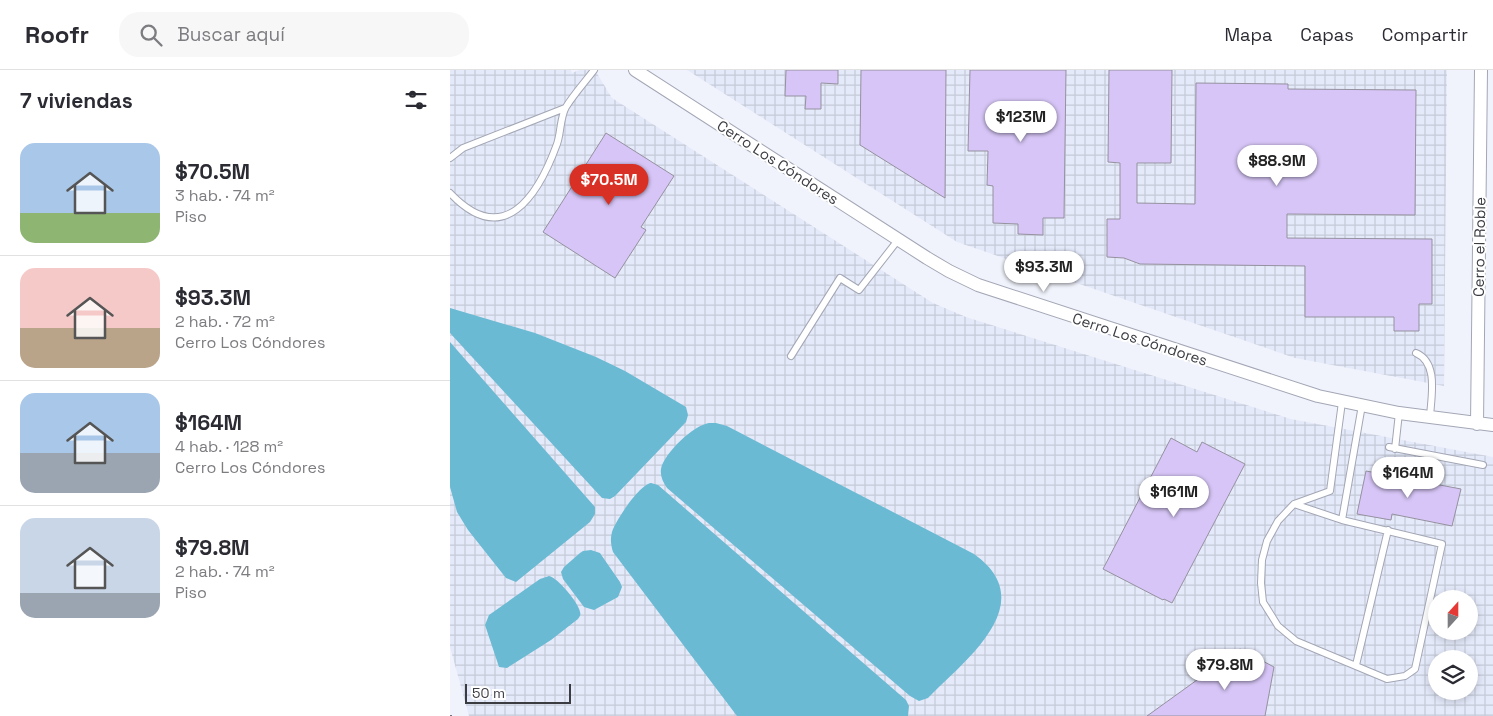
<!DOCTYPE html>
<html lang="es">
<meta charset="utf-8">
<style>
body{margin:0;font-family:"Space Grotesk",sans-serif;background:#f7f7f7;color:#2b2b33;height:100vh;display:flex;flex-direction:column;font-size:19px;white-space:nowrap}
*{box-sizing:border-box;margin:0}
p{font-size:16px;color:#7c7c81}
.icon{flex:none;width:28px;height:28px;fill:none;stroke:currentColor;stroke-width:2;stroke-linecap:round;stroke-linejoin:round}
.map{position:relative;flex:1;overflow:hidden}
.details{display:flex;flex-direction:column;background:#fff;width:450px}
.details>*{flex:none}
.needle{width:32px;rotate:21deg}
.controls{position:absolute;left:978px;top:520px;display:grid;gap:10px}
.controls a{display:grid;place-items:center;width:50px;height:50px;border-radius:50%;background:#fff;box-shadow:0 2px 8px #0003;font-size:25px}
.scale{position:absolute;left:15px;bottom:12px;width:106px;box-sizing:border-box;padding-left:5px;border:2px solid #3a3c42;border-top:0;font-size:14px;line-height:18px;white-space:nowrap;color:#3a3c42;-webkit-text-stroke:4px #fff;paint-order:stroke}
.price{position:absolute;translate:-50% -42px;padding:0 11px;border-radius:18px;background:#fff;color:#222;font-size:16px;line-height:32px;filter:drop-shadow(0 1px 2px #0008)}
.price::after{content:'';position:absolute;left:50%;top:30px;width:15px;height:11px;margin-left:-8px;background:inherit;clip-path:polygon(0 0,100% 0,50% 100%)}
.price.on{background:#d93025;color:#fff}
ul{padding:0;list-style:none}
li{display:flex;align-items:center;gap:15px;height:125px;padding:0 20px}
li+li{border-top:1px solid #e1e1e2}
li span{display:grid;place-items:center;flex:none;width:140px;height:100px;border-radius:15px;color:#555}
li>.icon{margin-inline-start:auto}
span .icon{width:60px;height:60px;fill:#fffc;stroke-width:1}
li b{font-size:21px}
h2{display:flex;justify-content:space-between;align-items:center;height:60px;padding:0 20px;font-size:21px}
header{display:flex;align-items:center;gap:30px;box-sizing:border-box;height:70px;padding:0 25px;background:#fff;border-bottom:1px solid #e1e1e2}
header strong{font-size:24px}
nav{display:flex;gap:28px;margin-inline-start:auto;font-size:18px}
.search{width:350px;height:45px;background:#f7f7f7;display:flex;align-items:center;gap:12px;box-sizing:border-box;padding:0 18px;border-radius:20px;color:#7c7c81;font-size:19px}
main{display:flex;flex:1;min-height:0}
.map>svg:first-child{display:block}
.industrial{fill:url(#industrial-grid);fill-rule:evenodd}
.water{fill:#6abad3}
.building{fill:#d6c5f6;stroke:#95919f}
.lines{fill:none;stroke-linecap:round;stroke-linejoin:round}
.lane-casing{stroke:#a3a7b5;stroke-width:8}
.street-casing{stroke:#a3a7b5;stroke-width:14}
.lane{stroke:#fff;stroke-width:6}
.street{stroke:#fff;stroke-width:12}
.rail{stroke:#72747b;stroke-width:4;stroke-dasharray:8 4;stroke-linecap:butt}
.labels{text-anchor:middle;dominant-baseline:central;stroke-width:4;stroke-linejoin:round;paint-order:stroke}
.street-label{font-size:15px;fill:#3a3c42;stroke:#fff}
</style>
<header>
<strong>Roofr</strong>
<div class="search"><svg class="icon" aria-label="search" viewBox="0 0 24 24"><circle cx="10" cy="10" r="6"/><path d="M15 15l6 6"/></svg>Buscar aquí</div>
<nav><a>Mapa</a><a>Capas</a><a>Compartir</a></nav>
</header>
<main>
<section class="details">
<h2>7 viviendas<svg class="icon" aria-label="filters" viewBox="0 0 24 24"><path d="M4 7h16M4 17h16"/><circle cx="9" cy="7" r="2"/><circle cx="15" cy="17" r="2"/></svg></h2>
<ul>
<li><span style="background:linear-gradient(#a9c7e8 70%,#8fb573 0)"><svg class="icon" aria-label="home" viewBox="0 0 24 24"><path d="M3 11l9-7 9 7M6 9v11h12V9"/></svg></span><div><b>$70.5M</b><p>3 hab. · 74 m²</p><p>Piso</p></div></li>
<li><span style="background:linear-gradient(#f6c9c9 60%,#b9a48a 0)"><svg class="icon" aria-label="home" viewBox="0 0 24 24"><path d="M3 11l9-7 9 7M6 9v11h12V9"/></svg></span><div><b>$93.3M</b><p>2 hab. · 72 m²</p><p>Cerro Los Cóndores</p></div></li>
<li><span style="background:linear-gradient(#a9c7e8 60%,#9aa5b1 0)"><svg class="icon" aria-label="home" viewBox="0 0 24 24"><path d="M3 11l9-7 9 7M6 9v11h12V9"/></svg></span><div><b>$164M</b><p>4 hab. · 128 m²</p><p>Cerro Los Cóndores</p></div></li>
<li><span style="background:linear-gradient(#c9d6e8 75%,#9aa5b1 0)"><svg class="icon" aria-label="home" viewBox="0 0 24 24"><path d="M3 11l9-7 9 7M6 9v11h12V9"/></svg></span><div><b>$79.8M</b><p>2 hab. · 74 m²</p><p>Piso</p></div></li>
</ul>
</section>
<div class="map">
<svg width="1043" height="646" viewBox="0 0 1043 646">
<defs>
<pattern id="industrial-grid" width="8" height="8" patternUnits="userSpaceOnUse" patternTransform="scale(1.25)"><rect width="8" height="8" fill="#e5eafb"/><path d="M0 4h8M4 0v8" fill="none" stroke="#c5cad8"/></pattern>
</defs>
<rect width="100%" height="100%" fill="#f1f3fc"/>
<path class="industrial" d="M 0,0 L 121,0 L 122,3 L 129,0 L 145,0 L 162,28 L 483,233 L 516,247 L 841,349 L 1043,387 L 1043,646 L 19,646 L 0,577 ZM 986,529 L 1019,529 L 1019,561 L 986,561 ZM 986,589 L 1019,589 L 1019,621 L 986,621 Z
M 237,0 L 997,0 L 994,316 L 845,288 L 507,172 Z"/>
<path class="water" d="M 0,238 L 85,263 L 146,287 L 175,301 L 236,337 L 238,345 L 236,352 L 165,426 L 160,429 L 152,428 L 0,263 Z
M 0,272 L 145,437 L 145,444 L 140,452 L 66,512 L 56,508 L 18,460 L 7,442 L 0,417 Z
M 259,353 L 266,353 L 277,356 L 524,484 C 593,533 514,591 478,628 L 469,631 L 460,626 L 217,418 C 213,412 210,406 211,399 C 214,383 244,355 259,353 Z
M 201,413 L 208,415 L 456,630 L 459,636 L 458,646 L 287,646 L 163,482 C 161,475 160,469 162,462 C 166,450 189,415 201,413 Z
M 141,480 L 150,483 L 152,486 L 170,512 L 172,517 L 168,527 L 144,540 L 134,537 L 113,509 L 111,502 L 114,497 L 130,483 L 133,481 Z
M 99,506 C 107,507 129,533 130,542 C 131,545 130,546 128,549 L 101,570 L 57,598 L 49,597 L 35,555 L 39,545 L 90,509 Z"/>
<path class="building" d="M 336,0 L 388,0 L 388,14 L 371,13 L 371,39 L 355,39 L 356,26 L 335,26 Z
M 411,0 L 496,0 L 495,128 L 410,75 Z
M 520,0 L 616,0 L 614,148 L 593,148 L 593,165 L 568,164 L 568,154 L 543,153 L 543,116 L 537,115 L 538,81 L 518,81 Z
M 659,0 L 722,0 L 721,93 L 687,93 L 687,133 L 745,134 L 746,13 L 838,14 L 838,19 L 966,20 L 965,145 L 837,144 L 837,168 L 982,169 L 982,234 L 969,234 L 969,261 L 944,261 L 944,247 L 855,247 L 855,196 L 690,194 L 674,188 L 657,187 L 657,149 L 670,149 L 670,93 L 658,92 Z
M 156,63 L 224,106 L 191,157 L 196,160 L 165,208 L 93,162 Z
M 721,368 L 747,382 L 752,372 L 795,394 L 722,533 L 714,529 L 713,530 L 653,499 Z
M 916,401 L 1011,419 L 1002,456 L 942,444 L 941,450 L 907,444 Z
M 790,579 L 824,597 L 815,646 L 697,646 Z"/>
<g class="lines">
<g class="lane-casing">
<path id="lane" d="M 0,88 L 13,78 L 115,38
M 0,123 C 54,180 88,126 107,74 C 111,63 110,47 116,37 C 124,24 135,12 144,0
M 966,283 C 989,293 981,327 980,347
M 341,286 L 390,208 L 409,220 L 448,170
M 939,377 L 1033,395
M 945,379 L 949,343
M 844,434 L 892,450 L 992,474 L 965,599 L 955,606 L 937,609 L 846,571 L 828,556 L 813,532 L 811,513 L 812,490 L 817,471 L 828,451 L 844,434 L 880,421 L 892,332
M 892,450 L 912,335
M 906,595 L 938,460"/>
</g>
<g class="street-casing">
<path id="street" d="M 185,0 L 477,188 L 499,201 L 528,215 L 868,326 L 949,343 L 1043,355
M 1027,354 L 1031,0"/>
</g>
<use href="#lane" class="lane"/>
<use href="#street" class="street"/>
<path class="rail" d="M 0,645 L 0,646"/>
</g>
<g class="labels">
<g class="street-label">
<text transform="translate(328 92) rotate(33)">Cerro Los Cóndores</text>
<text transform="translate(1029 177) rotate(-89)">Cerro el Roble</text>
<text transform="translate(690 269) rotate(18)">Cerro Los Cóndores</text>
</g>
</g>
</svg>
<div class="controls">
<a><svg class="needle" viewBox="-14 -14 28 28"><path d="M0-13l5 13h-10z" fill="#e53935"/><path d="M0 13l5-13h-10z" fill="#7c7c81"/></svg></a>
<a><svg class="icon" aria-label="layers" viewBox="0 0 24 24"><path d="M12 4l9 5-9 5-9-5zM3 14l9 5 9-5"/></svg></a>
</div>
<div class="scale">50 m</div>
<b class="price" style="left:571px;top:73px">$123M</b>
<b class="price" style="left:827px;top:117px">$88.9M</b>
<b class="price on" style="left:159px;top:136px">$70.5M</b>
<b class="price" style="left:594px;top:223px">$93.3M</b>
<b class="price" style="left:958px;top:429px">$164M</b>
<b class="price" style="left:724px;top:448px">$161M</b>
<b class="price" style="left:775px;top:621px">$79.8M</b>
</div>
</main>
